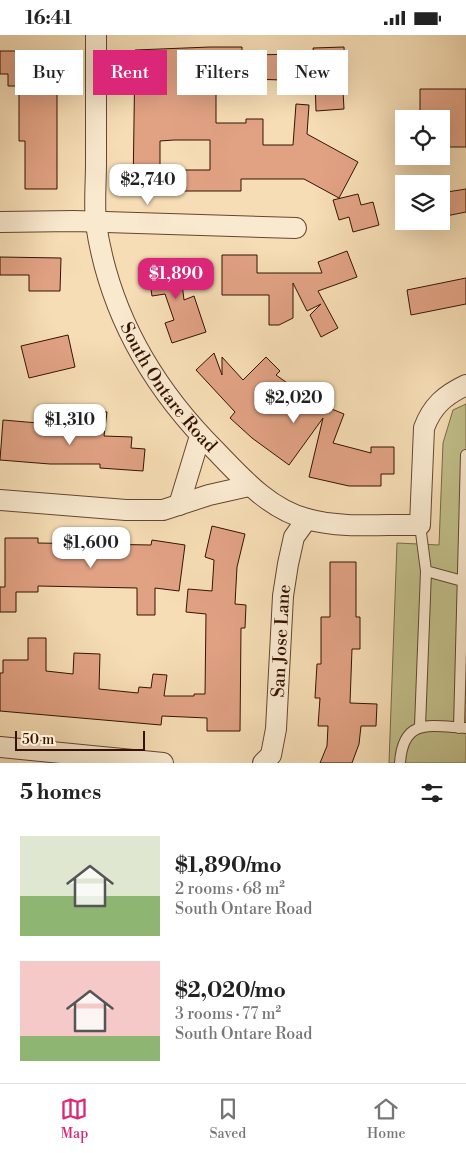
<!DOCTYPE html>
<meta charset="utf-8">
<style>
body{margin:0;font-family:"Libre Bodoni",serif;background:#f6f6f6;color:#222;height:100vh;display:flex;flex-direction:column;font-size:19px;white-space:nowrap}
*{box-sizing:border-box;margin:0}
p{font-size:16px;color:#767676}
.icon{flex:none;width:28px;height:28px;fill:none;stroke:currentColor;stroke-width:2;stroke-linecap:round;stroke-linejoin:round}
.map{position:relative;height:728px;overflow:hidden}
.side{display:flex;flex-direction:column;background:#fff;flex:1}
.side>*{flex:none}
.guide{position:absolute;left:15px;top:15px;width:436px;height:45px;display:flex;gap:10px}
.controls{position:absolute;left:395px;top:75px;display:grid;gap:10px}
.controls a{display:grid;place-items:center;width:55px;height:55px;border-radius:0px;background:#fff;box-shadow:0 5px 20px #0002;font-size:25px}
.scale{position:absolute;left:15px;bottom:12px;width:130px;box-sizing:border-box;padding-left:5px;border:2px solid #341303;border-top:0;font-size:14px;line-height:18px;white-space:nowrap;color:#341303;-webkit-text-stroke:4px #f9e9cf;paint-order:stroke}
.price{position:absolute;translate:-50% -42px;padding:0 11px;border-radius:10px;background:#fff;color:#222;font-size:16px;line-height:32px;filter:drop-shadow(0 1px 2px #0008)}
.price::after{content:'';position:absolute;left:50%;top:30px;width:15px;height:11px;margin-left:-8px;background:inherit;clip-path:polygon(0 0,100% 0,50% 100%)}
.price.current{background:#db2777;color:#fff}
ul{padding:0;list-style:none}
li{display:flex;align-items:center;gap:15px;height:125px;padding:0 20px}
li span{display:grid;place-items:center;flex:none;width:140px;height:100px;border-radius:0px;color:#555}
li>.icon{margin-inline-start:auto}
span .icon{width:60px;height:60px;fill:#fffc;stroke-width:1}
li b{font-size:21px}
h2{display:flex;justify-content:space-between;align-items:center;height:60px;padding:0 20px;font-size:21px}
.pill{padding:0 18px;border-radius:0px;background:#fff;box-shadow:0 5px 20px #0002;font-size:18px;line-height:45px}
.pill.current{background:#db2777;color:#fff}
.status{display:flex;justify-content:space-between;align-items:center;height:35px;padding:0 25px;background:#fff;direction:ltr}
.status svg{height:14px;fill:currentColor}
.menu{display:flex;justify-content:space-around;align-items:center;height:70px;border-top:1px solid #e0e0e0;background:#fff;font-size:14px;color:#767676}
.menu a{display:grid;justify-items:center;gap:2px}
.menu .current{color:#db2777}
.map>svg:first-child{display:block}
.green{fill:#c1bf8a;stroke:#7a6946}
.building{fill:#e1a284;stroke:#341303;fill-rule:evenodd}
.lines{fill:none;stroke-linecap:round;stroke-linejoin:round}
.lane-casing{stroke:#644630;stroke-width:12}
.street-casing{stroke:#644630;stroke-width:22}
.lane{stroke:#f9e9cf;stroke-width:10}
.street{stroke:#f9e9cf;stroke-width:20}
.labels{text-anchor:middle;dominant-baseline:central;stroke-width:4;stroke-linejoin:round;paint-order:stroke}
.street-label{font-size:18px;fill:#341303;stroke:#f9e9cf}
</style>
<div class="status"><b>16:41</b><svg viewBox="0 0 49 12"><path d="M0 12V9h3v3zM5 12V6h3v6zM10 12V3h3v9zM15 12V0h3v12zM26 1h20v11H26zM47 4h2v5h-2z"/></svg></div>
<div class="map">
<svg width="466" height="728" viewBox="0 0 466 728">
<rect width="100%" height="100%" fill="#f6ddb5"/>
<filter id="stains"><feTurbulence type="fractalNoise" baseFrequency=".004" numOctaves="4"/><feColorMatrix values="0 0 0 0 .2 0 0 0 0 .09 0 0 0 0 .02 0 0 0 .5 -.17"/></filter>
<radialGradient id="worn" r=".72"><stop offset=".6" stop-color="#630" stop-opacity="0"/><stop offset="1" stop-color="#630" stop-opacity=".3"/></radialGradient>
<path class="green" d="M 466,369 L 466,728 L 389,728 L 397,508 L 439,510 L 443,408 L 453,375 Z"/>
<path class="building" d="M 210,12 L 242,12 L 242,20 L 314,19 L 313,13 L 344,12 L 345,38 L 342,38 L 344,74 L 316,76 L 315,46 L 216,43 L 216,88 L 246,88 L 246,84 L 263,84 L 263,110 L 293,110 L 296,69 L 309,70 L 307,99 L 358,127 L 339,163 L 304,144 L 241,144 L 241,156 L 133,156 L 135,15 ZM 174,105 L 210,105 L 210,135 L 160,135 L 160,106 Z
M 0,16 L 57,16 L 57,154 L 25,154 L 25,106 L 19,106 L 19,51 L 8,51 L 8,39 L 0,39 Z
M 420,54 L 466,54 L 466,112 L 441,112 L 441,81 L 420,81 Z
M 466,154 L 466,177 L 441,182 L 441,158 Z
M 358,159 L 361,170 L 373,167 L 379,190 L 353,197 L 349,182 L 339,185 L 333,165 Z
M 347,216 L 357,242 L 318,256 L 338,293 L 321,302 L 310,280 L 321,269 L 307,276 L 293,248 L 293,283 L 279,290 L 269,290 L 269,260 L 222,260 L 222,220 L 257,220 L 257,238 L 322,238 L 318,227 Z
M 0,222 L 61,223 L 60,256 L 29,256 L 29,240 L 0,240 Z
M 179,224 L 184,265 L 194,261 L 206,297 L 172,308 L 165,288 L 174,285 L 165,259 L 152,261 L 147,228 Z
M 466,243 L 466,269 L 411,280 L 407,255 Z
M 68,300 L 75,332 L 29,343 L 21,311 Z
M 214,318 L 222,340 L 222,322 L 243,345 L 266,322 L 280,336 L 276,340 L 314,367 L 344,379 L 333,408 L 371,418 L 371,412 L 394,412 L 394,439 L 381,439 L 381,451 L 349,451 L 309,442 L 323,383 L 289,430 L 252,403 L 230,383 L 235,377 L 196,335 Z
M 91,375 L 107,377 L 104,401 L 132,402 L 131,413 L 145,414 L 143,436 L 100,433 L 100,429 L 50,429 L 0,425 L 3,385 L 38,388 L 37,398 L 88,398 Z
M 212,491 L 245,499 L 237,532 L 235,569 L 246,570 L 245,593 L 241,593 L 240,696 L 207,696 L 207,683 L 162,681 L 161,690 L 0,676 L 0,638 L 3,638 L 3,625 L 28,625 L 28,603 L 46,603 L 46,636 L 73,639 L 74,618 L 100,619 L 99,654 L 138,658 L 139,652 L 151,653 L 153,639 L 167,640 L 164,661 L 194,661 L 194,659 L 205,659 L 206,579 L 186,577 L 188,554 L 212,556 L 214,525 L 205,522 Z
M 5,503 L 38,503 L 38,508 L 151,510 L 152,505 L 185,510 L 179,556 L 155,553 L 155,580 L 137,580 L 137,553 L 38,551 L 38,557 L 16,557 L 16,577 L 0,577 L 0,552 L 5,552 Z
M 330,527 L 356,527 L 356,582 L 360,582 L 360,614 L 352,614 L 350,668 L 377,669 L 376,691 L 361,691 L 359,709 L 352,728 L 320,728 L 327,711 L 328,691 L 318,691 L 320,663 L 315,663 L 317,629 L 321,629 L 321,582 L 330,582 Z"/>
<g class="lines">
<g class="lane-casing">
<path id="lane" d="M 420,490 L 426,536 L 466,547
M 420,691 L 426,536
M 459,693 L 466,420
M 400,728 C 403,682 431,691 466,693"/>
</g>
<g class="street-casing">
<g id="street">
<path id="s1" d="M 96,0 C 96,43 96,86 96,128 C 96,148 94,169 96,189 C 109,277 153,353 215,415 C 242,443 269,474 307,484 C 343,494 384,489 420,490 L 424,393 C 432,371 445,360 466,350"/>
<path d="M 0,187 L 74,186 L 296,193"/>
<path d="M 0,465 L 126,475 L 163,475 L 209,460 L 249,451"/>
<path d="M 179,470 L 200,401"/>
<path d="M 0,712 L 163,728"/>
<path id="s2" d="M 263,728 L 271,720 L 276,694 L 283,561 L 288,529 L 294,502 L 307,484"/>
</g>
</g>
<use href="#lane" class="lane"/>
<use href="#street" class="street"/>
</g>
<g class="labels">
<g class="street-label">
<text stroke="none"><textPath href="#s1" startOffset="370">South Ontare Road</textPath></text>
<text stroke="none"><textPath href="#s2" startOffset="126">San Jose Lane</textPath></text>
</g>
</g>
<rect width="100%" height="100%" filter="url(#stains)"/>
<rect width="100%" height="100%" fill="url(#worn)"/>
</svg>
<div class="controls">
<a><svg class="icon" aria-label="locate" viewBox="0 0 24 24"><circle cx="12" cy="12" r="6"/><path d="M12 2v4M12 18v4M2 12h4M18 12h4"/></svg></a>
<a><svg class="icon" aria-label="layers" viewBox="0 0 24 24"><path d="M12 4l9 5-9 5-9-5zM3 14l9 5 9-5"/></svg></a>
</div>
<div class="scale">50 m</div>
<b class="price" style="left:148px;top:171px">$2,740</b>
<b class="price current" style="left:176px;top:265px">$1,890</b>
<b class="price" style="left:294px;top:389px">$2,020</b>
<b class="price" style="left:70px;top:411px">$1,310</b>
<b class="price" style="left:91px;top:534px">$1,600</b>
<div class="guide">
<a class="pill">Buy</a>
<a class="pill current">Rent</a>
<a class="pill">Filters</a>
<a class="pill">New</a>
</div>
</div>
<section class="side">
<h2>5 homes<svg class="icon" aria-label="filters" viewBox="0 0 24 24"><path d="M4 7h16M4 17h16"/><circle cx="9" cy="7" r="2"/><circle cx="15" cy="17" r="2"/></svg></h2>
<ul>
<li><span style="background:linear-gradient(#dfe7d0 60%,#8fb573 0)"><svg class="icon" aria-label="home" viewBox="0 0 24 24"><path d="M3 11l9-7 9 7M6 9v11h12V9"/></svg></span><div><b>$1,890/mo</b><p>2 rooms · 68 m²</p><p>South Ontare Road</p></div></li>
<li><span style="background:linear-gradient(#f6c9c9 75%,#8fb573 0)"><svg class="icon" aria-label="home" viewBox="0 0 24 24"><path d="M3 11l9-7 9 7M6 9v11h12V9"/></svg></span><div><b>$2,020/mo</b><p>3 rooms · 77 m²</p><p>South Ontare Road</p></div></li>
</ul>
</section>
<nav class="menu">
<a class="current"><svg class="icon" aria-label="map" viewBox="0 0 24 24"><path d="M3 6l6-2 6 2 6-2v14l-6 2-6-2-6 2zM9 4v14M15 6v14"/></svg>Map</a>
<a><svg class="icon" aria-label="saved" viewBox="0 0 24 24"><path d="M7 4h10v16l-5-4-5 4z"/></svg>Saved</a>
<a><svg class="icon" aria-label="home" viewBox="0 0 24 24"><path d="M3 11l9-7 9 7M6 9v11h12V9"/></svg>Home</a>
</nav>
